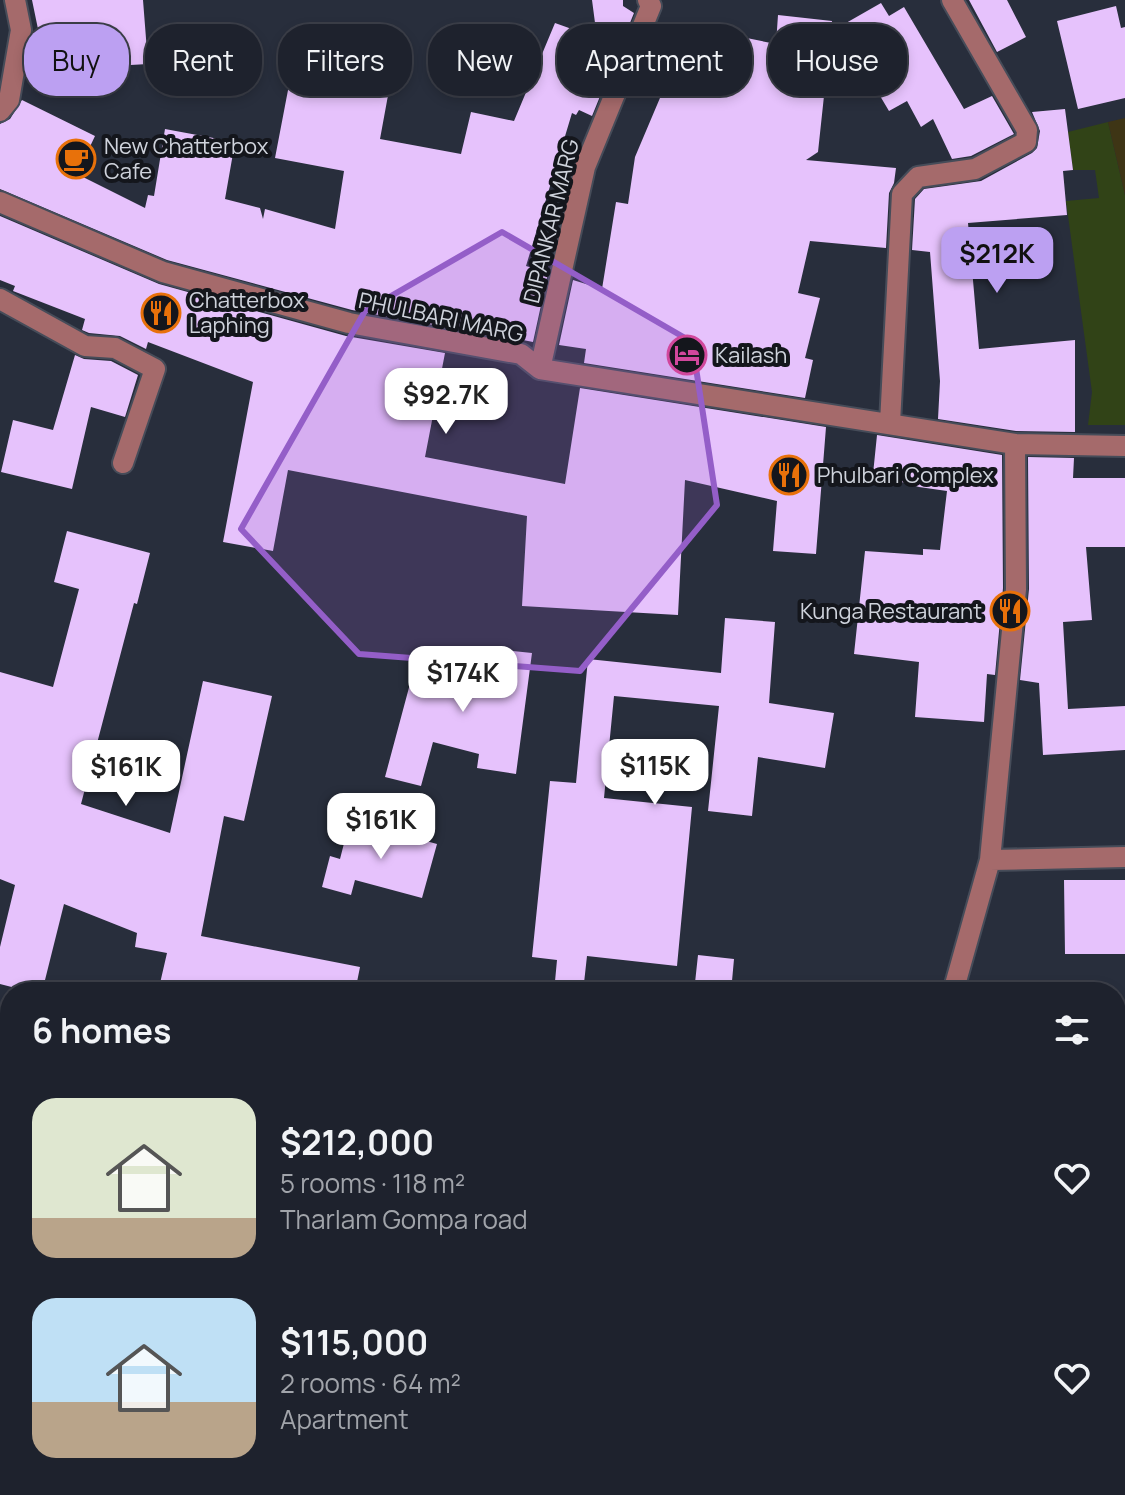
<!DOCTYPE html>
<meta charset="utf-8">
<style>
body{margin:0;font-family:Manrope,sans-serif;background:#2b2f39;color:#f1f3f6;height:100vh;display:flex;flex-direction:column;font-size:30px;white-space:nowrap}
*{box-sizing:border-box;margin:0}
p{font-size:26px;color:#a1a4aa}
.icon{flex:none;width:44px;height:44px;fill:none;stroke:currentColor;stroke-width:2;stroke-linecap:round;stroke-linejoin:round}
.map{position:relative;flex:1;overflow:hidden}
.side{position:absolute;left:0px;top:982px;width:1126px;height:514px;display:flex;flex-direction:column;background:#1e222d;border-radius:32px 32px 0 0;box-shadow:0 4px 12px #0003,0 0 0 2px #3c3f49}
.side>*{flex:none}
.banner{position:absolute;left:24px;top:24px;width:1078px;height:72px;display:flex;gap:16px}
.price{position:absolute;translate:-50% -68px;padding:0 18px;border-radius:16px;background:#fff;color:#222;font-size:26px;line-height:52px;filter:drop-shadow(0 2px 4px #0008)}
.price::after{content:'';position:absolute;left:50%;top:48px;width:24px;height:18px;margin-left:-12px;background:inherit;clip-path:polygon(0 0,100% 0,50% 100%)}
.price.current{background:#bca0f2;color:#111}
ul{padding:0;list-style:none}
li{display:flex;align-items:center;gap:24px;height:200px;padding:0 32px}
li span{display:grid;place-items:center;flex:none;width:224px;height:160px;border-radius:24px;color:#555}
li>.icon{margin-inline-start:auto}
span .icon{width:96px;height:96px;fill:#fffc;stroke-width:1}
li b{font-size:34px}
h2{display:flex;justify-content:space-between;align-items:center;height:96px;padding:0 32px;font-size:34px}
.chip{padding:0 28px;border-radius:32px;background:#1e222d;box-shadow:0 4px 12px #0003,0 0 0 2px #3c3f49;font-size:28px;line-height:72px}
.chip.current{background:#bca0f2;color:#111}
.map>svg:first-child{display:block}
.green{fill:#314317}
.sand{fill:#3e3515}
.building{fill:#e6c2fc}
.lines{fill:none;stroke-linecap:round;stroke-linejoin:round}
.minor-casing{stroke:#464c59;stroke-width:24}
.minor{stroke:#a56a6b;stroke-width:20}
.marked{fill:#945ec8;fill-opacity:0.2;stroke:#945ec8;stroke-width:6;stroke-linejoin:round}
.labels{text-anchor:middle;dominant-baseline:central;stroke-width:8;stroke-linejoin:round;paint-order:stroke}
.poi-label{font-size:22px;fill:#cfd3dc;stroke:#14161c;text-anchor:start}
.street-label{font-size:22px;fill:#cfd3dc;stroke:#14161c}
</style>
<div class="map">
<svg width="1125" height="1495" viewBox="0 0 1125 1495">
<rect width="100%" height="100%" fill="#282e3c"/>
<path class="green" d="M 1108,122 L 1125,195 L 1125,425 L 1088,425 L 1092,392 L 1066,201 L 1099,198 L 1095,170 L 1073,170 L 1068,132 Z"/>
<path class="sand" d="M 1125,118 L 1125,195 L 1108,122 Z"/>
<path class="building" d="M 32,0 L 143,0 L 148,64 L 96,67 L 95,51 L 44,58 Z
M 592,0 L 623,0 L 623,6 L 634,13 L 592,116 L 579,110 L 576,115 L 572,113 L 526,266 L 548,273 L 533,342 L 450,325 L 450,328 L 352,310 L 167,260 L 0,189 L 0,124 L 10,119 L 22,100 L 95,136 L 77,174 L 145,208 L 148,195 L 154,196 L 165,129 L 235,142 L 225,199 L 260,208 L 263,219 L 265,209 L 335,229 L 344,171 L 275,158 L 293,64 L 391,79 L 380,139 L 461,154 L 471,112 L 514,121 L 555,23 L 597,38 Z
M 969,0 L 1007,0 L 1026,37 L 997,52 Z
M 881,3 L 889,16 L 904,7 L 964,109 L 992,96 L 1014,134 L 971,156 L 952,159 L 933,119 L 921,127 L 907,101 L 889,111 L 839,27 Z
M 1116,6 L 1121,28 L 1125,27 L 1125,98 L 1078,109 L 1057,21 Z
M 778,15 L 832,21 L 818,152 L 806,160 L 896,168 L 894,183 L 889,193 L 886,248 L 810,241 L 798,293 L 820,298 L 805,358 L 813,360 L 805,398 L 584,363 L 586,349 L 559,345 L 573,280 L 602,289 L 616,202 L 628,204 L 635,157 L 690,27 L 736,47 L 737,36 L 776,44 Z
M 189,44 L 226,51 L 234,88 L 200,95 Z
M 1065,109 L 1073,170 L 1063,171 L 1067,215 L 968,223 L 979,349 L 1075,340 L 1075,432 L 1016,431 L 938,419 L 940,381 L 930,252 L 912,250 L 915,199 L 924,189 L 981,181 L 1032,153 L 1037,148 L 1040,131 L 1032,112 Z
M 0,216 L 159,284 L 346,336 L 445,353 L 425,457 L 565,484 L 580,388 L 826,427 L 816,554 L 773,551 L 777,501 L 685,480 L 678,615 L 522,606 L 527,516 L 288,470 L 273,551 L 223,542 L 253,382 L 148,342 L 146,349 L 120,336 L 89,333 L 82,330 L 85,319 L 13,291 L 15,286 L 0,280 Z
M 75,355 L 84,359 L 111,361 L 138,375 L 125,417 L 91,407 L 72,489 L 1,472 L 13,420 L 53,430 Z
M 877,435 L 1002,455 L 1003,588 L 995,675 L 987,674 L 984,722 L 915,717 L 919,662 L 854,654 L 865,551 L 923,555 L 923,549 L 940,550 L 947,491 L 919,487 L 873,474 Z
M 1028,457 L 1074,458 L 1073,478 L 1125,478 L 1125,547 L 1086,547 L 1092,620 L 1063,622 L 1068,709 L 1125,706 L 1125,750 L 1043,755 L 1039,683 L 1020,680 L 1029,589 Z
M 67,531 L 150,553 L 137,604 L 134,603 L 81,804 L 170,833 L 203,681 L 272,696 L 244,821 L 224,816 L 201,936 L 360,967 L 355,992 L 158,992 L 167,953 L 135,947 L 137,933 L 64,904 L 42,992 L 31,992 L 0,984 L 0,947 L 15,885 L 0,879 L 0,672 L 53,687 L 79,589 L 54,582 Z
M 725,618 L 775,622 L 769,703 L 834,713 L 825,768 L 758,757 L 752,816 L 708,811 L 719,706 L 614,696 L 604,798 L 692,807 L 677,966 L 587,956 L 583,992 L 554,992 L 557,960 L 532,957 L 550,781 L 576,783 L 588,659 L 721,673 Z
M 493,649 L 532,653 L 516,774 L 477,768 L 479,754 L 433,742 L 421,786 L 385,777 L 418,654 L 490,673 Z
M 350,820 L 437,844 L 422,898 L 355,880 L 351,895 L 322,887 L 330,856 L 340,859 Z
M 1064,880 L 1125,880 L 1125,954 L 1065,954 Z
M 698,955 L 734,959 L 731,992 L 694,992 Z"/>
<g class="lines">
<g class="minor-casing">
<path id="minor" d="M 0,111 L 9,100 L 21,30 L 15,0
M 0,202 L 163,272 L 349,323 L 521,354 L 540,369 L 1015,444 L 1125,446
M 0,299 L 85,346 L 115,348 L 155,369 L 123,463
M 540,369 L 585,167 L 651,6 L 648,0
M 890,423 L 902,194 L 918,177 L 975,169 L 1026,142 L 1027,130 L 952,0
M 990,860 L 1125,857
M 953,992 L 990,860 L 1016,589 L 1015,444
M 1116,1113 L 1125,1113
M 0,1169 L 10,1170"/>
</g>
<use href="#minor" class="minor"/>
</g>
<path class="marked" d="M 502,232 L 692,342 L 717,505 L 580,671 L 359,654 L 241,529 L 365,311 Z"/>
<defs>
<g id="cafe-ring" transform="scale(2)"><circle r="9.5" fill="#14161c" stroke="#e8710a" stroke-width="1.5"/><path d="M-5.5-4.5H6V0H3Q3 3.5 0 3.5H-2.5Q-5.5 3.5-5.5 0ZM3-3.2v2h1.7v-2ZM-6 4.5H4V6H-6Z" fill="#e8710a"/></g>
<g id="restaurant-ring" transform="scale(2)"><circle r="9.5" fill="#14161c" stroke="#e8710a" stroke-width="1.5"/><path d="M-5-6h1v4h1v-4h1v4h1v-4h1v5L-1.5 .5V6h-2V.5L-5-1ZM5-6V6H3V1.5H1.5Q1.5-4 5-6Z" fill="#e8710a"/></g>
<g id="hotel-ring" transform="scale(2)"><circle r="9.5" fill="#14161c" stroke="#d1479c" stroke-width="1.5"/><path d="M-6-4.5h1.5V1H6V5H4.5V3h-9V5H-6ZM-4 0a1.8 1.8 0 1 1 3.6 0ZM.5 0V-2.5h3Q6-2.5 6 0Z" fill="#d1479c"/></g>
</defs>
<g fill-rule="evenodd">
<use href="#cafe-ring" x="76" y="159"/>
<use href="#restaurant-ring" x="161" y="313"/>
<use href="#hotel-ring" x="687" y="355"/>
<use href="#restaurant-ring" x="789" y="475"/>
<use href="#restaurant-ring" x="1010" y="611"/>
</g>
<g class="labels">
<g class="poi-label">
<text x="104" y="146">New Chatterbox<tspan x="104" dy="25">Cafe</tspan></text>
<text x="189" y="300">Chatterbox<tspan x="189" dy="25">Laphing</tspan></text>
<text x="715" y="355">Kailash</text>
<text x="817" y="475">Phulbari Complex</text>
<text x="982" y="611" text-anchor="end">Kunga Restaurant</text>
</g>
<g class="street-label">
<text transform="translate(551 221) rotate(-76)">DIPANKAR MARG</text>
<text transform="translate(441 317) rotate(12)">PHULBARI MARG</text>
</g>
</g>
</svg>
<b class="price current" style="left:997px;top:295px">$212K</b>
<b class="price" style="left:446px;top:436px">$92.7K</b>
<b class="price" style="left:463px;top:714px">$174K</b>
<b class="price" style="left:655px;top:807px">$115K</b>
<b class="price" style="left:126px;top:808px">$161K</b>
<b class="price" style="left:381px;top:861px">$161K</b>
<div class="banner">
<a class="chip current">Buy</a>
<a class="chip">Rent</a>
<a class="chip">Filters</a>
<a class="chip">New</a>
<a class="chip">Apartment</a>
<a class="chip">House</a>
</div>
<section class="side">
<h2>6 homes<svg class="icon" aria-label="filters" viewBox="0 0 24 24"><path d="M4 7h16M4 17h16"/><circle cx="9" cy="7" r="2"/><circle cx="15" cy="17" r="2"/></svg></h2>
<ul>
<li><span style="background:linear-gradient(#dfe7d0 75%,#b9a48a 0)"><svg class="icon" aria-label="home" viewBox="0 0 24 24"><path d="M3 11l9-7 9 7M6 9v11h12V9"/></svg></span><div><b>$212,000</b><p>5 rooms · 118 m²</p><p>Tharlam Gompa road</p></div><svg class="icon" aria-label="heart" viewBox="0 0 24 24"><path d="M12 20l-8-8c-3-5 5-10 8-4 3-6 11-1 8 4z"/></svg></li>
<li><span style="background:linear-gradient(#bfe0f5 65%,#b9a48a 0)"><svg class="icon" aria-label="home" viewBox="0 0 24 24"><path d="M3 11l9-7 9 7M6 9v11h12V9"/></svg></span><div><b>$115,000</b><p>2 rooms · 64 m²</p><p>Apartment</p></div><svg class="icon" aria-label="heart" viewBox="0 0 24 24"><path d="M12 20l-8-8c-3-5 5-10 8-4 3-6 11-1 8 4z"/></svg></li>
</ul>
</section>
</div>
